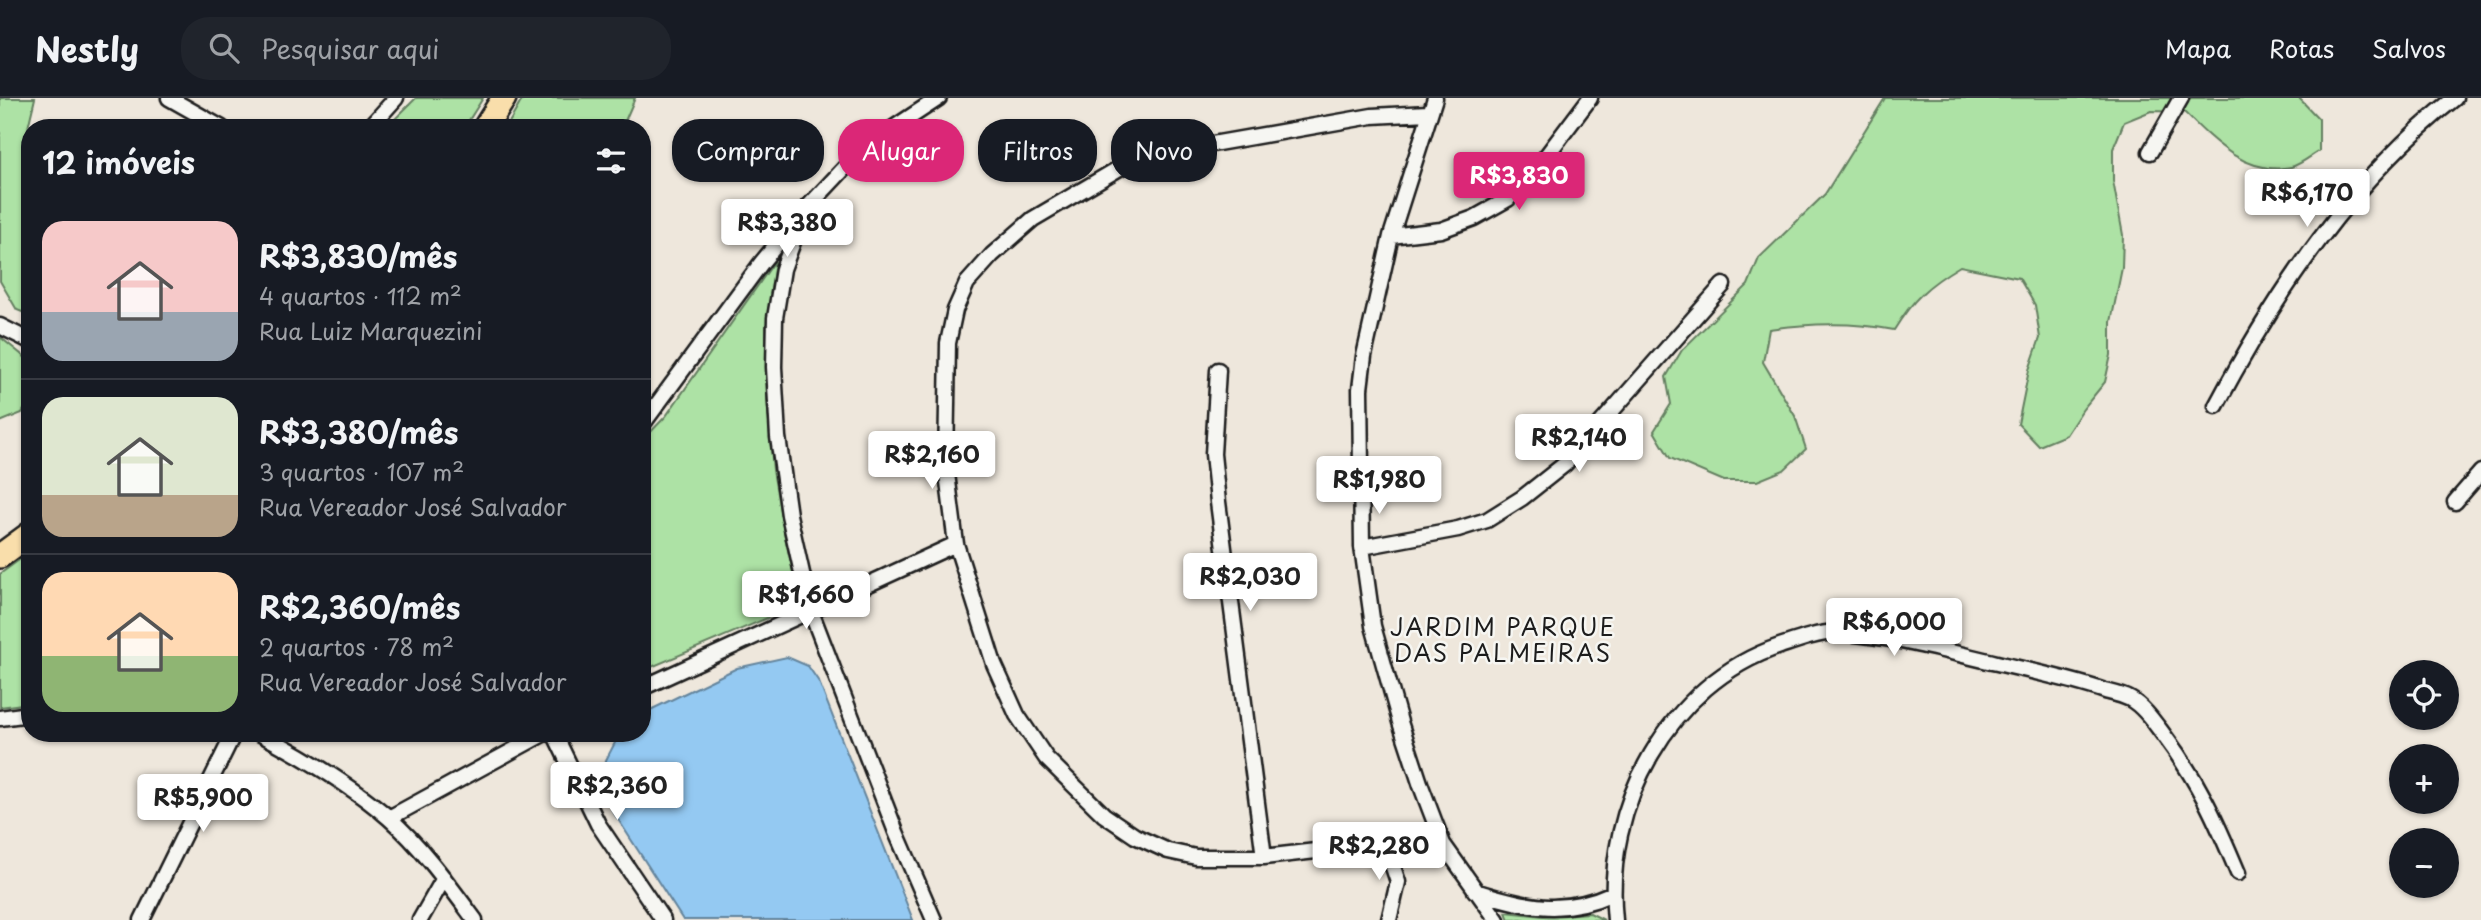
<!DOCTYPE html>
<html lang="pt">
<meta charset="utf-8">
<style>
body{margin:0;font-family:"Playpen Sans",sans-serif;background:#20242c;color:#f1f3f6;height:100vh;display:flex;flex-direction:column;font-size:26px;white-space:nowrap}
*{box-sizing:border-box;margin:0}
p{font-size:23px;color:#9ea1a6}
.icon{flex:none;width:38px;height:38px;fill:none;stroke:currentColor;stroke-width:2;stroke-linecap:round;stroke-linejoin:round}
.map{position:relative;flex:1;overflow:hidden}
.panel{position:absolute;left:21px;top:21px;width:630px;height:623px;display:flex;flex-direction:column;background:#171b24;border-radius:28px;box-shadow:0 2px 5px #0004}
.panel>*{flex:none}
.top-card{position:absolute;left:672px;top:21px;width:665px;height:63px;display:flex;gap:14px}
.controls{position:absolute;left:2389px;top:562px;display:grid;gap:14px}
.controls a{display:grid;place-items:center;width:70px;height:70px;border-radius:50%;background:#171b24;box-shadow:0 2px 5px #0004;font-size:35px}
.price{position:absolute;translate:-50% -60px;padding:0 16px;border-radius:7px;background:#fff;color:#222;font-size:23px;line-height:46px;filter:drop-shadow(0 2px 4px #0008)}
.price::after{content:'';position:absolute;left:50%;top:42px;width:21px;height:16px;margin-left:-10px;background:inherit;clip-path:polygon(0 0,100% 0,50% 100%)}
.price.on{background:#db2777;color:#fff}
ul{padding:0;list-style:none}
li{display:flex;align-items:center;gap:21px;height:175px;padding:0 21px}
li+li{border-top:2px solid #363941}
li span{display:grid;place-items:center;flex:none;width:196px;height:140px;border-radius:21px;color:#555}
li>.icon{margin-inline-start:auto}
span .icon{width:84px;height:84px;fill:#fffc;stroke-width:1}
li b{font-size:30px}
h2{display:flex;justify-content:space-between;align-items:center;height:84px;padding:0 21px;font-size:30px}
.tag{padding:0 24px;border-radius:28px;background:#171b24;box-shadow:0 2px 5px #0004;font-size:24px;line-height:63px}
.tag.on{background:#db2777;color:#fff}
header{display:flex;align-items:center;gap:42px;box-sizing:border-box;height:98px;padding:0 35px;background:#171b24;border-bottom:2px solid #363941}
header strong{font-size:33px}
nav{display:flex;gap:38px;margin-inline-start:auto;font-size:24px}
.search{width:490px;height:63px;background:#20242c;display:flex;align-items:center;gap:18px;box-sizing:border-box;padding:0 24px;border-radius:28px;color:#9ea1a6;font-size:26px}
.map>svg:first-child{display:block}
.green{fill:#ade2a5;stroke:#647f60;stroke-width:2}
.water{fill:#94c9f2;stroke:#64849c;stroke-width:2}
.lines{fill:none;stroke-linecap:round;stroke-linejoin:round}
.minor-casing{stroke:#1c1c1c;stroke-width:19}
.primary-casing{stroke:#1c1c1c;stroke-width:28}
.minor{stroke:#f6f6f2;stroke-width:14}
.primary{stroke:#f9deab;stroke-width:23}
.labels{text-anchor:middle;dominant-baseline:central;stroke-width:5;stroke-linejoin:round;paint-order:stroke}
.quarter-label{font-size:23px;letter-spacing:2px;fill:#1c1c1c;stroke:#f6f6f2}
</style>
<header>
<strong>Nestly</strong>
<div class="search"><svg class="icon" aria-label="search" viewBox="0 0 24 24"><circle cx="10" cy="10" r="6"/><path d="M15 15l6 6"/></svg>Pesquisar aqui</div>
<nav><a>Mapa</a><a>Rotas</a><a>Salvos</a></nav>
</header>
<div class="map">
<svg width="2481" height="822" viewBox="0 0 2481 822">
<rect width="100%" height="100%" fill="#eee7dc"/>
<filter id="ink" filterUnits="userSpaceOnUse"><feTurbulence type="fractalNoise" baseFrequency=".0143" numOctaves="2"/><feDisplacementMap in="SourceGraphic" scale="14" xChannelSelector="R" yChannelSelector="G"/><feConvolveMatrix kernelMatrix="1 2 1 2 8 2 1 2 1" color-interpolation-filters="sRGB"/></filter>
<g filter="url(#ink)">
<path class="green" d="M 0,0 L 35,0 C 30,23 15,70 30,89 L 30,217 L 17,212 L 0,183 Z
M 416,0 L 483,0 L 464,30 L 386,30 Z
M 523,0 L 635,0 L 622,30 L 506,30 Z
M 1885,0 L 2299,0 L 2319,21 L 2319,53 C 2311,58 2300,67 2291,69 C 2246,78 2212,42 2184,14 L 2151,13 L 2124,24 L 2113,51 L 2113,83 L 2123,137 L 2122,170 L 2111,224 L 2111,257 L 2105,284 L 2083,311 L 2066,337 L 2039,348 L 2018,326 L 2029,272 L 2040,240 L 2035,207 L 2019,180 L 1960,168 C 1928,187 1913,201 1894,232 C 1853,224 1811,225 1769,231 L 1763,264 L 1795,318 L 1806,351 L 1784,372 L 1757,383 L 1724,383 L 1670,360 L 1654,333 L 1671,306 L 1666,279 L 1682,252 L 1748,187 L 1759,160 L 1825,96 Z
M 775,163 L 766,230 L 767,301 L 773,372 L 783,430 L 797,491 L 791,510 L 642,573 L 642,343 L 666,318 Z
M 0,239 L 27,261 L 30,267 L 30,302 L 22,315 L 0,324 Z
M 30,454 L 30,605 L 0,609 L 0,476 Z
M 1506,814 L 1543,818 L 1590,815 L 1604,822 L 1509,822 Z"/>
<path class="water" d="M 787,559 L 808,568 L 819,584 L 913,822 L 683,822 L 612,712 L 604,690 L 606,662 L 620,635 L 642,635 L 642,616 L 737,570 Z"/>
<g class="lines">
<g class="minor-casing">
<path id="minor" d="M 169,0 L 222,30
M 1435,0 L 1391,138 L 1364,258 L 1360,291 L 1362,449 L 1373,528 L 1400,624 L 1421,688 L 1443,746 L 1497,822
M 1428,15 L 1372,18 L 1161,55 L 1123,68 L 1033,121 L 992,157 L 967,185 L 955,212 L 948,245 L 946,368 L 956,446 L 994,566 L 1017,617 L 1046,660 L 1104,717 L 1135,738 L 1168,753 L 1196,759 L 1264,759 L 1385,745 L 1443,746
M 369,30 L 396,0
M 2150,54 L 2181,0
M 805,112 L 783,171 L 775,220 L 774,269 L 778,339 L 789,417 L 810,511 L 896,734 L 934,822
M 1391,138 L 1441,132 L 1474,120 L 1508,101 L 1544,61 L 1590,0
M 0,228 L 30,243
M 1218,272 L 1213,356 L 1218,404 L 1264,759
M 2216,308 C 2277,193 2352,81 2455,0
M 642,327 L 762,164 L 805,112 L 854,60 L 892,31 L 939,0
M 2455,404 L 2481,374
M 1362,449 L 1458,431 L 1487,422 L 1522,400 L 1565,366 L 1723,187
M 642,590 L 956,446
M 0,620 L 30,616
M 259,635 C 304,659 350,686 389,720 C 422,749 449,787 475,822
M 554,635 L 598,726 L 663,822
M 389,720 L 545,635
M 1385,745 L 1398,784 L 1389,822
M 1475,793 C 1525,809 1563,818 1613,795
M 142,822 L 234,635
M 420,822 L 444,780
M 1615,822 C 1603,708 1669,585 1780,548 C 1798,542 1817,535 1836,534 C 1845,534 1854,536 1863,537 C 1908,542 1953,555 1997,565 C 2034,574 2070,581 2105,593 C 2113,595 2123,597 2130,601 C 2143,608 2154,624 2163,636 C 2198,682 2216,722 2238,775"/>
</g>
<g class="primary-casing">
<path id="primary" d="M 485,30 L 504,0
M 0,458 L 30,436"/>
</g>
<use href="#minor" class="minor"/>
<use href="#primary" class="primary"/>
</g>
</g>
<g class="labels">
<g class="quarter-label">
<text x="1503" y="528">JARDIM PARQUE<tspan x="1503" dy="26">DAS PALMEIRAS</tspan></text>
</g>
</g>
</svg>
<div class="controls">
<a><svg class="icon" aria-label="locate" viewBox="0 0 24 24"><circle cx="12" cy="12" r="6"/><path d="M12 2v4M12 18v4M2 12h4M18 12h4"/></svg></a>
<a>+</a>
<a>−</a>
</div>
<b class="price on" style="left:1519px;top:114px">R$3,830</b>
<b class="price" style="left:2307px;top:131px">R$6,170</b>
<b class="price" style="left:787px;top:161px">R$3,380</b>
<b class="price" style="left:1579px;top:376px">R$2,140</b>
<b class="price" style="left:932px;top:393px">R$2,160</b>
<b class="price" style="left:1379px;top:418px">R$1,980</b>
<b class="price" style="left:1250px;top:515px">R$2,030</b>
<b class="price" style="left:806px;top:533px">R$1,660</b>
<b class="price" style="left:1894px;top:560px">R$6,000</b>
<b class="price" style="left:617px;top:724px">R$2,360</b>
<b class="price" style="left:203px;top:736px">R$5,900</b>
<b class="price" style="left:1379px;top:784px">R$2,280</b>
<div class="top-card">
<a class="tag">Comprar</a>
<a class="tag on">Alugar</a>
<a class="tag">Filtros</a>
<a class="tag">Novo</a>
</div>
<section class="panel">
<h2>12 imóveis<svg class="icon" aria-label="filters" viewBox="0 0 24 24"><path d="M4 7h16M4 17h16"/><circle cx="9" cy="7" r="2"/><circle cx="15" cy="17" r="2"/></svg></h2>
<ul>
<li><span style="background:linear-gradient(#f6c9c9 65%,#9aa5b1 0)"><svg class="icon" aria-label="home" viewBox="0 0 24 24"><path d="M3 11l9-7 9 7M6 9v11h12V9"/></svg></span><div><b>R$3,830/mês</b><p>4 quartos · 112 m²</p><p>Rua Luiz Marquezini</p></div></li>
<li><span style="background:linear-gradient(#dfe7d0 70%,#b9a48a 0)"><svg class="icon" aria-label="home" viewBox="0 0 24 24"><path d="M3 11l9-7 9 7M6 9v11h12V9"/></svg></span><div><b>R$3,380/mês</b><p>3 quartos · 107 m²</p><p>Rua Vereador José Salvador</p></div></li>
<li><span style="background:linear-gradient(#ffd9b3 60%,#8fb573 0)"><svg class="icon" aria-label="home" viewBox="0 0 24 24"><path d="M3 11l9-7 9 7M6 9v11h12V9"/></svg></span><div><b>R$2,360/mês</b><p>2 quartos · 78 m²</p><p>Rua Vereador José Salvador</p></div></li>
</ul>
</section>
</div>
